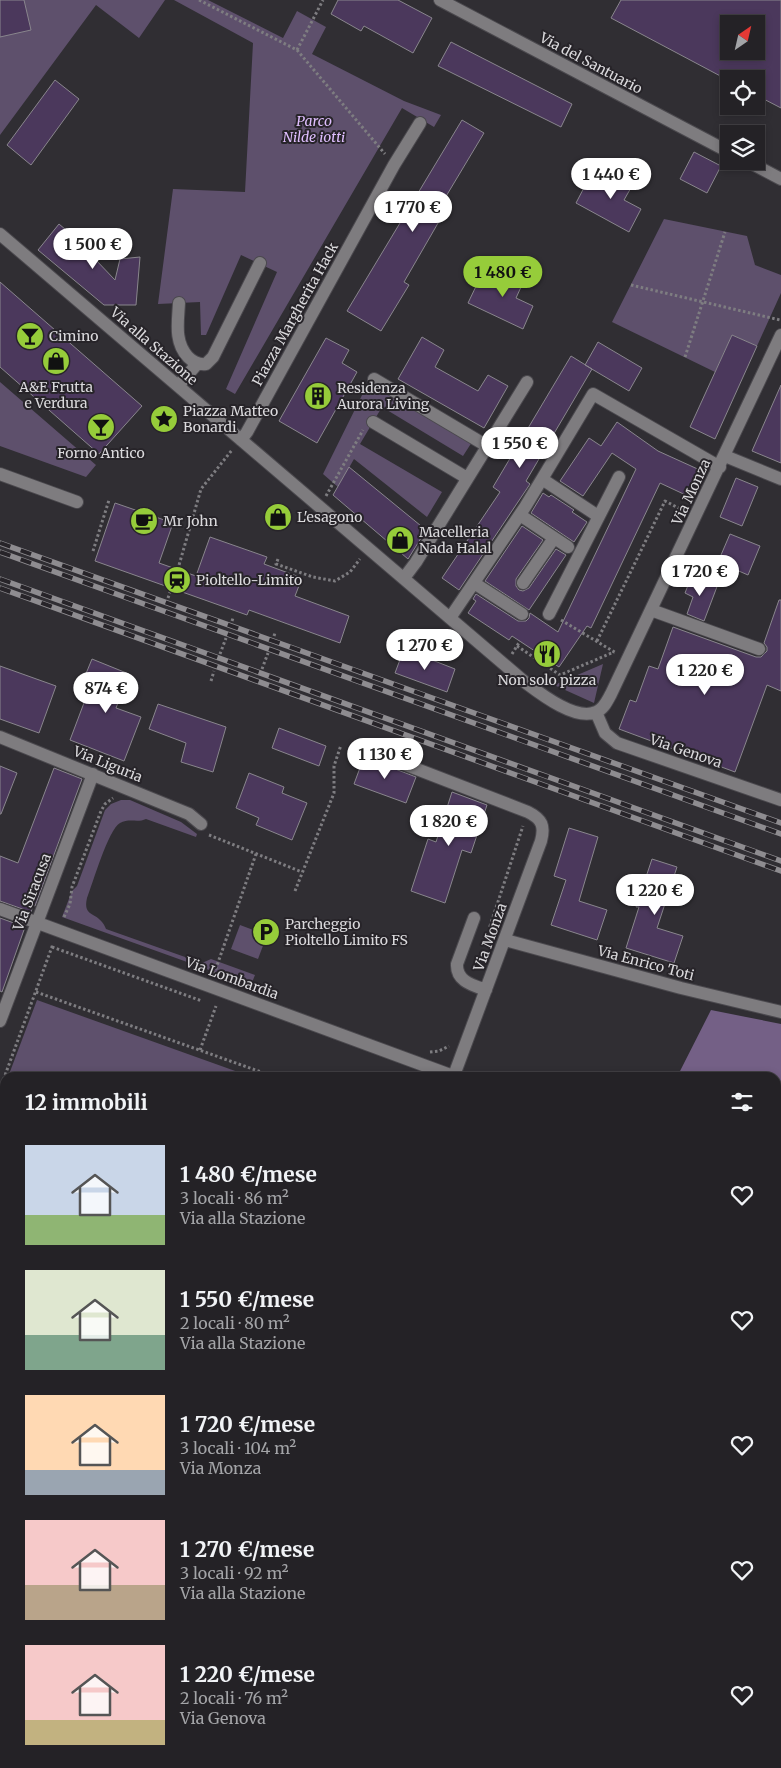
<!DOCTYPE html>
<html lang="it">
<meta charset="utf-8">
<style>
body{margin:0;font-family:Merriweather,serif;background:#302f32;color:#f1f3f6;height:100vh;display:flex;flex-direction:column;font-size:19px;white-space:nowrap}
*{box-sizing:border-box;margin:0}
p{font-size:16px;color:#a3a4a7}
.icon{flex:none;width:28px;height:28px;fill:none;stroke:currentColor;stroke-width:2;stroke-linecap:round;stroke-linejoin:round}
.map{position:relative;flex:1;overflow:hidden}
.drawer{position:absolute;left:0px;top:1072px;width:781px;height:696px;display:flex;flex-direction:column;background:#242226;border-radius:15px 15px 0 0;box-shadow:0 2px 8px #0003,0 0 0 1px #413f43}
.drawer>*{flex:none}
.needle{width:32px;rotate:34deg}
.fabs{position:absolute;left:720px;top:15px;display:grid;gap:10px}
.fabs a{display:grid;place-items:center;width:45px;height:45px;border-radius:0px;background:#242226;box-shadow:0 2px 8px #0003,0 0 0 1px #413f43;font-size:25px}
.price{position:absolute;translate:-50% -42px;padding:0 11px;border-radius:18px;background:#fff;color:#222;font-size:16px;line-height:32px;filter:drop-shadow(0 1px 2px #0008)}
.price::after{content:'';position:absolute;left:50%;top:30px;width:15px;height:11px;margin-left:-8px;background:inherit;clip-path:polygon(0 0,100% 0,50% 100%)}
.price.active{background:#96cc3a;color:#111}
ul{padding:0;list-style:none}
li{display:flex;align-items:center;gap:15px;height:125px;padding:0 25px}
li span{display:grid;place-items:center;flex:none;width:140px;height:100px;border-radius:0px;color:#555}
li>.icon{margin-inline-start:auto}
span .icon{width:60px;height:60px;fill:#fffc;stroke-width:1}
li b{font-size:21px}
h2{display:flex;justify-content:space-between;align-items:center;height:60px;padding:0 25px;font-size:21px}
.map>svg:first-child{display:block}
.green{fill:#5e506c}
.forest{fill:#746086}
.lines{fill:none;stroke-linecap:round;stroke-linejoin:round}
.stream{stroke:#9c8daa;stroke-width:5}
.building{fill:#4b385c;stroke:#89868d;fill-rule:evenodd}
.minor-casing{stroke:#4b494e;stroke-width:14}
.major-casing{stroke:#4b494e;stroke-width:14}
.path{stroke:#7e7d81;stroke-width:3;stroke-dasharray:2.5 2.5;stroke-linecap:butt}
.minor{stroke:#7e7c7f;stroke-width:12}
.major{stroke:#cdcad0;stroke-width:12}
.rail-casing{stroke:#8e8c90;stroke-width:5.5}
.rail{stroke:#272429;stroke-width:4;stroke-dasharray:11;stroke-linecap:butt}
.labels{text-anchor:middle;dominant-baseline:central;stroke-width:4;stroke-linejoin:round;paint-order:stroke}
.street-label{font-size:14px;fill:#dad9dc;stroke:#272429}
.park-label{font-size:14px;font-style:italic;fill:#dfbefe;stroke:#272429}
.poi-label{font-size:14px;fill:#dad9dc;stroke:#272429;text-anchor:start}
</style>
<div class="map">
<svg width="781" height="1768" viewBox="0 0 781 1768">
<rect width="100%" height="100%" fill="#302e33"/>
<path class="green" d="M 24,0 L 165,0 L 139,38 L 96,5 L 0,135 L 0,37 Z
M 174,0 L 208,0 L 283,38 L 297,11 L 326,27 L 312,54 L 404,101 L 441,115 L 434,127 L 402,108 L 235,394 L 226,389 L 277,272 L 241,255 L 206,335 L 201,335 L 200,302 L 158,304 L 173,189 L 245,192 L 253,43 Z
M 664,219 L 747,236 L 755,265 L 781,275 L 781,293 L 757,346 L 732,335 L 715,372 L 612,322 Z
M 369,381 L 472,442 L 463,456 L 382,407 L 360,444 L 442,492 L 427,517 L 354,459 L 338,487 L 323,474 Z
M 0,382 L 96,465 L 86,477 L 0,446 Z
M 603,664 L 594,703 L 554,685 Z
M 121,800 L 130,800 L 181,822 L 197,834 L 196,837 L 146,819 C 138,823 129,818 120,823 C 108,830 93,883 87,898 C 83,916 94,912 102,922 C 104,924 105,927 106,929 L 202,963 L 211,959 L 255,975 L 251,985 L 62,917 L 72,891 L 77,886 L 105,810 L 111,804 Z
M 240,925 L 267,935 L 258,959 L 231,949 Z
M 37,1000 L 252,1077 L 8,1077 Z
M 5,1086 L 5,1176 L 0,1174 L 0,1099 Z"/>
<path class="forest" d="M 711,1010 L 781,1024 L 781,1082 L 776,1090 L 776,1078 L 677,1077 Z"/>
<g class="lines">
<path class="stream" d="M 0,1438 L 5,1443
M 162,1768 L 166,1764"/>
</g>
<path class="building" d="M 0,0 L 24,0 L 31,30 L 0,37 Z
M 338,0 L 398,0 L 432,18 L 413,53 L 364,26 L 361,31 L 331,14 Z
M 621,0 L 781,0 L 781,108 L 756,95 L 756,79 L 726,79 L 611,18 ZM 729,24 L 756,24 L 756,51 L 729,51 Z
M 451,42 L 572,104 L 561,127 L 438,66 Z
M 55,80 L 79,99 L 31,165 L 7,145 Z
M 462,120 L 484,133 L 439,208 L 445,211 L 404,282 L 409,285 L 381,331 L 347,311 Z
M 694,152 L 721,166 L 707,193 L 680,179 Z
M 615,168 L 636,179 L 624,200 L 641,209 L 629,232 L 576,203 L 588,180 L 603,189 Z
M 59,224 L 73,236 L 115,280 L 120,259 L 140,257 L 136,305 L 104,305 L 38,250 Z
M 504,266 L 526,276 L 516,298 L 533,306 L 523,329 L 468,303 L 479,280 L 494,287 Z
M 0,282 L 142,406 L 99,454 L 0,367 Z
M 732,335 L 757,346 L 715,439 L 690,427 Z
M 422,337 L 444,350 L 435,367 L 478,391 L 488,375 L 508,386 L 484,428 L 398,379 Z
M 326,338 L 349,350 L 342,363 L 357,372 L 317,443 L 279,421 Z
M 598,342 L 642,368 L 629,391 L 585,365 Z
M 571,356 L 592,369 L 526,481 L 530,484 L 459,590 L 442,578 L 500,492 L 493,487 Z
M 781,385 L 781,463 L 752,451 Z
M 617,422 L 658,451 L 702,471 L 690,497 L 660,483 L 591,628 L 587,626 L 559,667 L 512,636 L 509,640 L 468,613 L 476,601 L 473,599 L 476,594 L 518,621 L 526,621 L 529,618 L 530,613 L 558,632 L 636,469 L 612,453 L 583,496 L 560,481 L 589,438 L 601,446 Z
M 349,467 L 426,530 L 408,559 L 333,495 Z
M 736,478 L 758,487 L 742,526 L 720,517 Z
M 543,493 L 549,497 L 551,495 L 574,510 L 572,512 L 587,522 L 574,542 L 531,513 Z
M 115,503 L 173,523 L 159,563 L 196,576 L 210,537 L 267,557 L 264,564 L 302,578 L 295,596 L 349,616 L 340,643 L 249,610 L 247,615 L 95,561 Z
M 522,526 L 543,540 L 516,579 L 516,586 L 519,590 L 523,591 L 529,588 L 556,549 L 566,555 L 529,610 L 485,581 Z
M 730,534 L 760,546 L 748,575 L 718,562 Z
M 692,575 L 718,584 L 704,621 L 687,614 L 693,597 L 685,593 Z
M 779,600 L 781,600 L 781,691 L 767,685 L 735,772 L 619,729 L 630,700 L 636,702 L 649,666 L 658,669 L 673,627 L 756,657 L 761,657 L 767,651 L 767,647 L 764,643 Z
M 404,649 L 455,669 L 447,692 L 395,673 Z
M 92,659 L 129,674 L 116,708 L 141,717 L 124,761 L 70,740 L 93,679 L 85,676 Z
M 0,666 L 56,686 L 39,733 L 0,719 Z
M 158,704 L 226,727 L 213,772 L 181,762 L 186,743 L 149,729 Z
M 279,728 L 326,746 L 319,766 L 272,748 Z
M 364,757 L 416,777 L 406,803 L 354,784 Z
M 0,766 L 17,773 L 1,814 L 0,814 Z
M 54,768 L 82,779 L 35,906 L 33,905 L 31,912 L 0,901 L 0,856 L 18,863 Z
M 249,773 L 284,787 L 282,793 L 307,803 L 292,840 L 256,825 L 259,818 L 236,808 Z
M 452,792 L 487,805 L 471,853 L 462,850 L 445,903 L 411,891 L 428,839 L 436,842 Z
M 569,828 L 598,837 L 579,901 L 607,910 L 597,940 L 551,925 L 566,880 L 554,876 Z
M 652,859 L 677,867 L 657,928 L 683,936 L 674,963 L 626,948 L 639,907 L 636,907 Z
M 0,918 L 25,927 L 2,992 L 0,991 Z"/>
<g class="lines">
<g class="minor-casing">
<path id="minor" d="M 440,0 L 729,152
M 747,161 L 781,179
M 0,234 L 526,683 C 542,695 576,721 596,712 C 604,709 607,701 611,694 L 781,335
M 179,303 C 178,322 174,342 188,357 C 193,362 198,365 206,364 L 213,357 L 260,263
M 374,379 L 487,446
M 178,386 L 197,364
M 373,422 L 467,478
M 241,440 L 247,432 L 394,165 L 420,123
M 725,456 L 781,479
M 0,474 L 77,502
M 520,515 L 568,547
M 598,516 L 542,479 L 593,394 L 720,467
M 404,578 L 416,562 L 527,382
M 474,583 L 522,614
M 523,583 L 554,538
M 651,610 L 759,649
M 549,614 L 619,477
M 450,618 L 525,507 L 542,479
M 596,712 L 605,733 L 617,743 L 781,800
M 0,737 L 189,814 L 201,824
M 370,751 L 528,812 C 542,819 545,826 541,841 L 453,1078
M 0,909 L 453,1076
M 474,918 L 457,964 C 456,981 472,985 486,990
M 505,940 L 681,988 L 781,1012
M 0,1021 L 93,774
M 0,1414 L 5,1419
M 0,1726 L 5,1728
M 68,1764 L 76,1768
M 626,1764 L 639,1768
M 217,1768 L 218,1764
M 744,1768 L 744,1764"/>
</g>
<g class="major-casing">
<path id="major" d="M 776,1114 L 781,1106
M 475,1764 L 481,1768
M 530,1768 L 535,1764"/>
</g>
<path class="path" d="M 199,0 L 297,50 L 385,154
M 297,50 L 323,0
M 631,285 L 780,320
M 685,357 L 725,232
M 326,496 L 363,430
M 93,551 L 109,500
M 278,559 L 276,564 L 313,577 L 335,581 L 350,572 L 360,559
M 168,598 L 177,572 L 201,489 L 232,450
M 561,620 L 616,653
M 232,621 L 233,618
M 274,636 L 275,633
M 597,641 L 665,501 L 684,511
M 517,646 L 560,675 L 614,652
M 220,654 L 226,638
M 512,654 L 520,641
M 262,669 L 268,653
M 211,681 L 214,671
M 209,835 L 302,872
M 295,891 L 334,793 L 334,766 L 341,745
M 64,917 L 70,904 L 72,887 L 101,811 L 105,804 L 113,798
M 495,928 L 490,926 L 523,826
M 52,947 L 202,1001
M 214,974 L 256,854
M 36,992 L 278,1078
M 200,1050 L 216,1006
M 430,1052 L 439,1051 L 449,1046
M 0,1089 L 53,944
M 185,1764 L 204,1766
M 167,1768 L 171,1764"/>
<use href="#minor" class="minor"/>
<use href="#major" class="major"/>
<g class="rail-casing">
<path id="rail" d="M 0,543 L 781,823
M 0,552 L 781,834
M 0,579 L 781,861
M 0,588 L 781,871"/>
</g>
<use href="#rail" class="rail"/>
</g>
<defs>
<g id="bar-disc" transform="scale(1.4375)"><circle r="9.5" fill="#96cc3a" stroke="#272429"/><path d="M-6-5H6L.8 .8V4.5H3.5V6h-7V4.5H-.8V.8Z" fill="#111"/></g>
<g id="shop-disc" transform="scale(1.4375)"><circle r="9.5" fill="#96cc3a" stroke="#272429"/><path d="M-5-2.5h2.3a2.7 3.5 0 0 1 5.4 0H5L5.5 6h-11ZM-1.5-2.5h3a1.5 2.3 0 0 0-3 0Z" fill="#111"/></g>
<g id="building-disc" transform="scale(1.4375)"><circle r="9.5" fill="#96cc3a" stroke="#272429"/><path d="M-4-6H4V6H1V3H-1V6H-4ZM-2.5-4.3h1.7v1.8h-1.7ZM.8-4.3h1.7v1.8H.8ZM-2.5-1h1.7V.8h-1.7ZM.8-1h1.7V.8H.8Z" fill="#111"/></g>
<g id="sight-disc" transform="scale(1.4375)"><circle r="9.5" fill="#96cc3a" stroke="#272429"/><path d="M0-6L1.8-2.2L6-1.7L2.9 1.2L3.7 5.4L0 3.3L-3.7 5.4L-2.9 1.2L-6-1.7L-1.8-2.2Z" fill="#111"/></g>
<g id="cafe-disc" transform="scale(1.4375)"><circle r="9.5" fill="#96cc3a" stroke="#272429"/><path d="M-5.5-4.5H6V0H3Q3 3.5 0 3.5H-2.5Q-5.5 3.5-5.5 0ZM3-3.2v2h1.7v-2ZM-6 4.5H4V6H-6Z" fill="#111"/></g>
<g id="station-disc" transform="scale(1.4375)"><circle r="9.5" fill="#96cc3a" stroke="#272429"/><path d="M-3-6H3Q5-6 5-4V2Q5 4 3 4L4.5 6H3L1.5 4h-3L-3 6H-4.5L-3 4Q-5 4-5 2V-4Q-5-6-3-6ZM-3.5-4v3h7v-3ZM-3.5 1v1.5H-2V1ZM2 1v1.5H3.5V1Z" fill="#111"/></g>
<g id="restaurant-disc" transform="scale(1.4375)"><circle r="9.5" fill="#96cc3a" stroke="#272429"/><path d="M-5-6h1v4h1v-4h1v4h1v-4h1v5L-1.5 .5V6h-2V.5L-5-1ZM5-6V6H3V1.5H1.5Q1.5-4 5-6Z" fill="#111"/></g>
<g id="parking-disc" transform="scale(1.4375)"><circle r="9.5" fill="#96cc3a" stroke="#272429"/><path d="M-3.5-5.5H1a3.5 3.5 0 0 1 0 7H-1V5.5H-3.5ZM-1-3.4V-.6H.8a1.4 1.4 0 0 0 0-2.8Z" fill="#111"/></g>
</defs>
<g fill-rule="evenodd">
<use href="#bar-disc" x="30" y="336"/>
<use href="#shop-disc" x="56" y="361"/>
<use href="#building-disc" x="318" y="396"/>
<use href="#sight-disc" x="164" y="419"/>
<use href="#bar-disc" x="101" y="427"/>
<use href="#shop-disc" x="278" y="517"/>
<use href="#cafe-disc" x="144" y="521"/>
<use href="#shop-disc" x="400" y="540"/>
<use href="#station-disc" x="177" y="580"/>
<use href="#restaurant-disc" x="547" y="654"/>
<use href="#parking-disc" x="266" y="932"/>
</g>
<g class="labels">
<g class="street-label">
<text transform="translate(591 63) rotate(28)">Via del Santuario</text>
<text transform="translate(295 314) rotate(-61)">Piazza Margherita Hack</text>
<text transform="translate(154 346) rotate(41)">Via alla Stazione</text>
<text transform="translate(691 492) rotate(-65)">Via Monza</text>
<text transform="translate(686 751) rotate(19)">Via Genova</text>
<text transform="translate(108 764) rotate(22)">Via Liguria</text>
<text transform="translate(32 892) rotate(-69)">Via Siracusa</text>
<text transform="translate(490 937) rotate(-70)">Via Monza</text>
<text transform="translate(646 963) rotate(15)">Via Enrico Toti</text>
<text transform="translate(232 978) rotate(20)">Via Lombardia</text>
</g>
<g class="park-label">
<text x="314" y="121">Parco<tspan x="314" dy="16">Nilde iotti</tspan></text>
</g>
<g class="poi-label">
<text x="49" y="336">Cimino</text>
<text x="56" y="387" text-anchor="middle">A&amp;E Frutta<tspan x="56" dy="16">e Verdura</tspan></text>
<text x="337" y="388">Residenza<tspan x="337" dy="16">Aurora Living</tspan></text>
<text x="183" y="411">Piazza Matteo<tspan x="183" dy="16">Bonardi</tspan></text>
<text x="101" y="453" text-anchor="middle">Forno Antico</text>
<text x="297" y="517">L'esagono</text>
<text x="163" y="521">Mr John</text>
<text x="419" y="532">Macelleria<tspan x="419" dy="16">Nada Halal</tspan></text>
<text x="196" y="580">Pioltello-Limito</text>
<text x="547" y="680" text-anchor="middle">Non solo pizza</text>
<text x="285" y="924">Parcheggio<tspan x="285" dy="16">Pioltello Limito FS</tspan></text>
</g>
</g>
</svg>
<div class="fabs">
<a><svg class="needle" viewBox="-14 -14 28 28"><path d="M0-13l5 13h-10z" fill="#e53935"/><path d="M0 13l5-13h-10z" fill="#a3a4a7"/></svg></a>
<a><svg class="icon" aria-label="locate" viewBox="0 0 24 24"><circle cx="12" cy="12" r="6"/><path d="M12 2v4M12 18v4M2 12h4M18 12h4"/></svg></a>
<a><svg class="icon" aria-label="layers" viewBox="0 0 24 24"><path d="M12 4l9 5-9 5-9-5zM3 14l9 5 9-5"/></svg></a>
</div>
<b class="price" style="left:611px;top:200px">1 440 €</b>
<b class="price" style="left:413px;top:233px">1 770 €</b>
<b class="price" style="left:93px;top:270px">1 500 €</b>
<b class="price active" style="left:503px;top:298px">1 480 €</b>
<b class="price" style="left:520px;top:469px">1 550 €</b>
<b class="price" style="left:700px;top:597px">1 720 €</b>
<b class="price" style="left:425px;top:671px">1 270 €</b>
<b class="price" style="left:705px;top:696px">1 220 €</b>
<b class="price" style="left:106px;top:714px">874 €</b>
<b class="price" style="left:385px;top:780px">1 130 €</b>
<b class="price" style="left:449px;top:847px">1 820 €</b>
<b class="price" style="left:655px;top:916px">1 220 €</b>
<section class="drawer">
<h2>12 immobili<svg class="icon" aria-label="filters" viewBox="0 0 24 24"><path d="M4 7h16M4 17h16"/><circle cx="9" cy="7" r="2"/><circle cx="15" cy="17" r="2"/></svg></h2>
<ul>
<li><span style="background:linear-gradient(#c9d6e8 70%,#8fb573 0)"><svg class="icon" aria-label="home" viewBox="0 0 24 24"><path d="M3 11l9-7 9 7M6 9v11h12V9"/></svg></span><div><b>1 480 €/mese</b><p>3 locali · 86 m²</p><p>Via alla Stazione</p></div><svg class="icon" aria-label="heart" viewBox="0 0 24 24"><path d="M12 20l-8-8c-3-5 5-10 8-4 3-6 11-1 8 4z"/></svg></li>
<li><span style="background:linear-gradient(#dfe7d0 65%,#7fa58c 0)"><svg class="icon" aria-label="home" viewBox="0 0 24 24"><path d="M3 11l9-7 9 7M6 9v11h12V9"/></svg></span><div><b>1 550 €/mese</b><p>2 locali · 80 m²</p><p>Via alla Stazione</p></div><svg class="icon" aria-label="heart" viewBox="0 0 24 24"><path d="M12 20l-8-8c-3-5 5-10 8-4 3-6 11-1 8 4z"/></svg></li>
<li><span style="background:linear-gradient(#ffd9b3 75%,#9aa5b1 0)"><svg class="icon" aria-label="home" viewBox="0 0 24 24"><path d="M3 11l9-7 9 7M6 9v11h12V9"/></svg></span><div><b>1 720 €/mese</b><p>3 locali · 104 m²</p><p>Via Monza</p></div><svg class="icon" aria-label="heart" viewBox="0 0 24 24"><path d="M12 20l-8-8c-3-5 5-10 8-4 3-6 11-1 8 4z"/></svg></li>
<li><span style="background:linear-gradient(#f6c9c9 65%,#b9a48a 0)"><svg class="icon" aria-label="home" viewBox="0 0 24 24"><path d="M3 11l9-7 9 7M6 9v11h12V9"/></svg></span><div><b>1 270 €/mese</b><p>3 locali · 92 m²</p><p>Via alla Stazione</p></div><svg class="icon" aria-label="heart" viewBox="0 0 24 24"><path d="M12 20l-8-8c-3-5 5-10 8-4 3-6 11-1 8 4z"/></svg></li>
<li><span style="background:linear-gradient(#f6c9c9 75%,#c2b280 0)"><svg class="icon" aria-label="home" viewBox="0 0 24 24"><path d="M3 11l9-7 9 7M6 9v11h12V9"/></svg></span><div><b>1 220 €/mese</b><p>2 locali · 76 m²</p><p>Via Genova</p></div><svg class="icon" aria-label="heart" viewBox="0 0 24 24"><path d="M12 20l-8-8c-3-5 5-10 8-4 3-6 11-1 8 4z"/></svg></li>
</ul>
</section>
</div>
